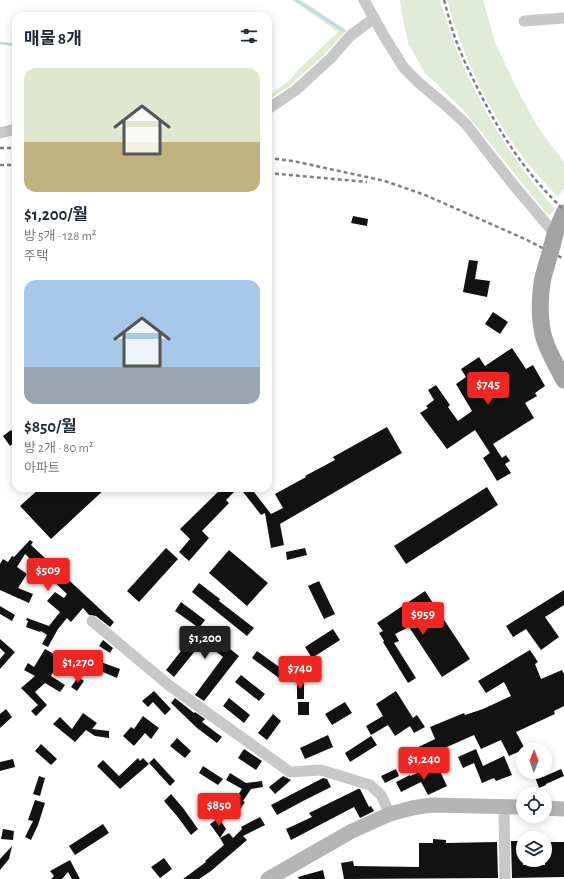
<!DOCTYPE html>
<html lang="ko">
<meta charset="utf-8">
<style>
body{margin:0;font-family:"Alegreya Sans","Noto Sans KR",sans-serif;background:#f6f6f7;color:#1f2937;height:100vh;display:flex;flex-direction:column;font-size:15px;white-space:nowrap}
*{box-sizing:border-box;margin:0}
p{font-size:13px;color:#747a83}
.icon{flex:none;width:22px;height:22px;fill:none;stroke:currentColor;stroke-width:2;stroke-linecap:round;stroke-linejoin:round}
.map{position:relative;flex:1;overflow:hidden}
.drawer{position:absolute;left:12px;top:12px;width:260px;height:480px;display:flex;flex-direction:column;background:#fff;border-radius:12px;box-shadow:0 2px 10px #0003}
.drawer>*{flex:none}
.needle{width:26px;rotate:1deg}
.controls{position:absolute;left:516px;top:743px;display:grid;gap:8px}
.controls a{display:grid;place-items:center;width:36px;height:36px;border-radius:50%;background:#fff;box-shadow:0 2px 10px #0003;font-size:20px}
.price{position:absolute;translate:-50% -34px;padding:0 9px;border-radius:4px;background:#ef2621;color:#fff;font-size:13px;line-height:26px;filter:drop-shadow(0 1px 2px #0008)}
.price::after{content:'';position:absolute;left:50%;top:24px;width:12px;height:9px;margin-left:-6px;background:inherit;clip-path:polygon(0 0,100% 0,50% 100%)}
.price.selected{background:#222;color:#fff}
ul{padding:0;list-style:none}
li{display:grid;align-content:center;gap:8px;height:212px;padding:0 12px}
li span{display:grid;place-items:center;height:124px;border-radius:12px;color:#555}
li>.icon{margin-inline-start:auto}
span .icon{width:72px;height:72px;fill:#fffc;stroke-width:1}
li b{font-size:17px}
h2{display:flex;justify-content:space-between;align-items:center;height:48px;padding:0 12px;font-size:17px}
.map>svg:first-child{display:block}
.green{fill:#e0ebd7}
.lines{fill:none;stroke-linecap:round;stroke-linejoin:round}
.stream{stroke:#c1d7ec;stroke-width:2.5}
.building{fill:#121212}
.street{stroke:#c8c8c8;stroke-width:11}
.secondary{stroke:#b5b5b5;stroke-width:15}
.primary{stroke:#a3a3a3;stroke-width:17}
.rail{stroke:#808080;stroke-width:2.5;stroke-dasharray:4 3;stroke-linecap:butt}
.primary-bridge{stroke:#a3a3a3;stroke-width:17}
</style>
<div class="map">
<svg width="564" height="879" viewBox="0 0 564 879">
<rect width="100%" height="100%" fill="#fff"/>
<path class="green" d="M 292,0 L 301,0 L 347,30 L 322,57 L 288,87 L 268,100 L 268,96 L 289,81 L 299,69 L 338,32 Z
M 400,0 L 440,0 C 462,78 501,148 555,209 L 551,214 L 547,214 L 464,111 L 424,72 L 408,43 L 402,15 Z
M 447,0 L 483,0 L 495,42 L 517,89 L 537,126 L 564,162 L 564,188 L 558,197 C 540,178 522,158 508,136 C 481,95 460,47 447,0 Z"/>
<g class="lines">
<path class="stream" d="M 296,0 L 344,31
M 0,43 L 16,45"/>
</g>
<path class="building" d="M 353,216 L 368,219 L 367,226 L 351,223 Z
M 469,260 L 478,261 L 475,279 L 490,281 L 487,297 L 463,292 Z
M 493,312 L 508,322 L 500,334 L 485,324 Z
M 512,348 L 526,369 L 533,365 L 545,386 L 535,393 L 537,396 L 525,403 L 534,418 L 493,444 L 502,458 L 506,455 L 510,461 L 505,464 L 511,473 L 497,481 L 483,458 L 490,453 L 475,430 L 447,449 L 420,413 L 428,408 L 426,406 L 434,400 L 428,390 L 436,385 L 450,405 L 448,407 L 458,421 L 472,411 L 456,384 L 466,377 L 461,369 L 479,357 L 485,366 Z
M 387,427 L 402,453 L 280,524 L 284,545 L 271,548 L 265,513 L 261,515 L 240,488 L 251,488 L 271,514 L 283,508 L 275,494 L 306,477 L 305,476 L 335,460 L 333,457 Z
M 11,430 L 16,436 L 16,441 L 10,446 L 3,436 Z
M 487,487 L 498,505 L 406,564 L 394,546 Z
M 40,488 L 106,488 L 51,539 L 20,506 Z
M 222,488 L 238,488 L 226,500 L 229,503 L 202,531 L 209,538 L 189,561 L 179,552 L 190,539 L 180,529 Z
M 30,540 L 33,542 L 31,545 L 114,622 L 110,627 L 96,616 L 89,615 L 83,608 L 71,622 L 67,618 L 58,629 L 48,647 L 42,644 L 47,635 L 41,631 L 40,632 L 26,627 L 28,621 L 26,620 L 27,618 L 49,626 L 60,612 L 47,601 L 55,592 L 64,598 L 67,594 L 25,554 L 17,567 L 27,574 L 18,588 L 33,594 L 29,603 L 0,590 L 0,564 L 3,559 L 8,562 L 12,556 L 14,557 Z
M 166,548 L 178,559 L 139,602 L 127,591 Z
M 305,548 L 307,555 L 287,560 L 286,552 Z
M 229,550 L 268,583 L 247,606 L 209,573 Z
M 319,581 L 335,614 L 324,619 L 308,586 Z
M 199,583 L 220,599 L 219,601 L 254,628 L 247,636 L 192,592 Z
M 564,590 L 564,605 L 545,617 L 559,637 L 541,650 L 526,629 L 513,637 L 506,626 Z
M 425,591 L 470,659 L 442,677 L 409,627 L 395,634 L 399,641 L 394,643 L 416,678 L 408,683 L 383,642 L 384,641 L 379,633 L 383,631 L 377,623 Z
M 181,602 L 205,620 L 199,628 L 175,611 Z
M 0,606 L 15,615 L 12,621 L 0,614 Z
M 201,626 L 239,656 L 204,701 L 195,695 L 223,657 L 203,641 L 174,677 L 166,670 Z
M 333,629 L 340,640 L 312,658 L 305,647 Z
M 0,639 L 15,652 L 0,669 L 0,659 L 5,653 L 0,648 Z
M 103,640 L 113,648 L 110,653 L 99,646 Z
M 45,649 L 61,658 L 51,676 L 65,685 L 60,692 L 45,683 L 35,692 L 47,705 L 36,716 L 31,711 L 38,705 L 21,688 L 35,676 L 24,670 L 28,663 L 34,667 Z
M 530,650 L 538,662 L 535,664 L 541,679 L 562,670 L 564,674 L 564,706 L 554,711 L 555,714 L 516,732 L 525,749 L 509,756 L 501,740 L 481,749 L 474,735 L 411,763 L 406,753 L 435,739 L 430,727 L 464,713 L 465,715 L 483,709 L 511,696 L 504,682 L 486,693 L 478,681 Z
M 257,651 L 289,674 L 283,681 L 252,658 Z
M 290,656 L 302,656 L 291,671 Z
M 98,661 L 120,669 L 117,678 L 96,669 Z
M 241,675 L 265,694 L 259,701 L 235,682 Z
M 78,677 L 84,681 L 77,691 L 71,687 Z
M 297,681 L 304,681 L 304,699 L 297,699 Z
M 154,691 L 171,709 L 165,715 L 153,702 L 148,707 L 142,701 Z
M 396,691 L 413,718 L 417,715 L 425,727 L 414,733 L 410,726 L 395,736 L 388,725 L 371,735 L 366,726 L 383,716 L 376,704 Z
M 175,698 L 194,713 L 195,712 L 205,719 L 202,722 L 222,737 L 217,743 L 197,728 L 171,703 Z
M 229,698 L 250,715 L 244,723 L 223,706 Z
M 298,702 L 309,702 L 309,715 L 298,715 Z
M 345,702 L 352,713 L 332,725 L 325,714 Z
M 6,709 L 12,717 L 0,728 L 0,714 Z
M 83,713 L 97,723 L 92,729 L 109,731 L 109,738 L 95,736 L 86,730 L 75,742 L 53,724 L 60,717 L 72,729 Z
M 273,714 L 281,721 L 267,740 L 258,733 Z
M 143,716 L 159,728 L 151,739 L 145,733 L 134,746 L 123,736 L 131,727 L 134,729 Z
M 328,735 L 333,747 L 305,759 L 300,748 Z
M 371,736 L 377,745 L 350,762 L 345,753 Z
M 177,738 L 191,751 L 185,758 L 170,746 Z
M 41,744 L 57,759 L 51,765 L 35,751 Z
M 244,749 L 262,761 L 256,770 L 238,758 Z
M 476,749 L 483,766 L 504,756 L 512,775 L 496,781 L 494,778 L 482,783 L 474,763 L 463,768 L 458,757 Z
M 138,758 L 140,761 L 143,758 L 149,764 L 120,789 L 97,766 L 103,760 L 119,776 Z
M 154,758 L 175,781 L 170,786 L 149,763 Z
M 13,759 L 15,767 L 0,771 L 0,762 Z
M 437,765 L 447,786 L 428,795 L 421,782 L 401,792 L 396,782 L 410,775 L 410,776 Z
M 203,766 L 223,779 L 218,785 L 199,773 Z
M 396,769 L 399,776 L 385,783 L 381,776 Z
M 561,769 L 564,776 L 546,784 L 546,785 L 539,788 L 535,777 L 542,774 L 543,777 Z
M 230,773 L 246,783 L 262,781 L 263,787 L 251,789 L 243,801 L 245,802 L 239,811 L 231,805 L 242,789 L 226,780 Z
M 39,776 L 45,778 L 40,796 L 33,794 Z
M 283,776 L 291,780 L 275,794 L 269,787 Z
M 323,778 L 327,779 L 331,787 L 303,801 L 277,815 L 271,805 Z
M 358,789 L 360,789 L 369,807 L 371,806 L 374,811 L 360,818 L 354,807 L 291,840 L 286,829 L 312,817 L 309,813 Z
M 171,794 L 183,808 L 198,829 L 191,835 L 177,816 L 164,801 Z
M 35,800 L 45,803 L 38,825 L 31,840 L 25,837 L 33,821 L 28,820 Z
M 260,817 L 265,825 L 243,836 L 247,840 L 211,871 L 199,879 L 183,879 L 206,862 L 205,861 L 224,845 L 220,838 L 229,833 L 233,838 L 242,829 L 241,827 Z
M 219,818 L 226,829 L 220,838 L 210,824 Z
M 103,824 L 109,833 L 75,855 L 69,846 Z
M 3,829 L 14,831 L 13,840 L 1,839 Z
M 433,839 L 446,840 L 446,843 L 497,842 L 498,878 L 344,879 L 341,863 L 353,861 L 354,866 L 419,867 L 419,843 L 433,843 Z
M 511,841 L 523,841 L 523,865 L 545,865 L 545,842 L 564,842 L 564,877 L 512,878 Z
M 12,846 L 9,859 L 0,870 L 0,859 Z
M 164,858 L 172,869 L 160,878 L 151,867 Z
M 70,860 L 80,879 L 72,879 L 68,872 L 62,879 L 51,879 L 54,876 L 50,871 Z
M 323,870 L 325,879 L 299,879 L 298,877 Z"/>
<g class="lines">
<path class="street" d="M 364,0 L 384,36 L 404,68 L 419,83 L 443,103 L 466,124 L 511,182 L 555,234
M 524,21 L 564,18
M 268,109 L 296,90 L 332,57 L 350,36 L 374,18
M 0,133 L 16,129
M 92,621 L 170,686 L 290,772 L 321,770 L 370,785 L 381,795 L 390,814
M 504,806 L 505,879"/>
<path class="secondary" d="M 545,808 L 564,809
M 268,879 L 352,831 L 390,814 L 412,808 L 431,805 L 523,807"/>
<path class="primary" d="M 552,246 L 555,234 L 564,213
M 546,267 C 539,287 538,321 545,341 C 550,355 557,367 564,380"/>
<path class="rail" d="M 444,0 C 447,11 450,22 453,32 C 459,50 467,67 475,83 C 498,131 525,173 564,210
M 0,148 L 16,148
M 268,158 L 293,161 L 385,181 L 425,195 L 525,239 L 564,259
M 0,165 L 16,165
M 268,173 L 367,182"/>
<path class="primary-bridge" d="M 546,267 L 552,246"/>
</g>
</svg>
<div class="controls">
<a><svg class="needle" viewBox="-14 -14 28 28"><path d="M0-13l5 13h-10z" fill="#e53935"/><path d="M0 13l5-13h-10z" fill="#747a83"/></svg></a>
<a><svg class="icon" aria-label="locate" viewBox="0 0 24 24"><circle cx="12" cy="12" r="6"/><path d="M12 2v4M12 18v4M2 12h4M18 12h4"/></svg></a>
<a><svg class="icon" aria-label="layers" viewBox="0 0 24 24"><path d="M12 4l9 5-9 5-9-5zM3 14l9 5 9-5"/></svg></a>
</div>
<b class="price" style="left:488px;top:406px">$745</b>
<b class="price" style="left:48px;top:592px">$509</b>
<b class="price" style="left:423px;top:636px">$959</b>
<b class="price selected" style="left:205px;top:660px">$1,200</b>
<b class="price" style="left:78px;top:684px">$1,270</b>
<b class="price" style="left:300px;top:690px">$740</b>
<b class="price" style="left:424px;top:781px">$1,240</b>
<b class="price" style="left:219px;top:827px">$850</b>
<section class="drawer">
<h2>매물 8개<svg class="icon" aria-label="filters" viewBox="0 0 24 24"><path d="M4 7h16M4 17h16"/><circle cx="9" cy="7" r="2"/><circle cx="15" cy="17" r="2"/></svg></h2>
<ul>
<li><span style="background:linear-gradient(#dfe7d0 60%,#c2b280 0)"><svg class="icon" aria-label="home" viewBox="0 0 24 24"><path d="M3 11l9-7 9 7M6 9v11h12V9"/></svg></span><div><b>$1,200/월</b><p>방 5개 · 128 m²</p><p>주택</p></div></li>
<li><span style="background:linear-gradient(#a9c7e8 70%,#9aa5b1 0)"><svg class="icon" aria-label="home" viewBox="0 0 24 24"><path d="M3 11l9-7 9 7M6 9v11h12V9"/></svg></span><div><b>$850/월</b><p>방 2개 · 80 m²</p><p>아파트</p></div></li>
</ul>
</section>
</div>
